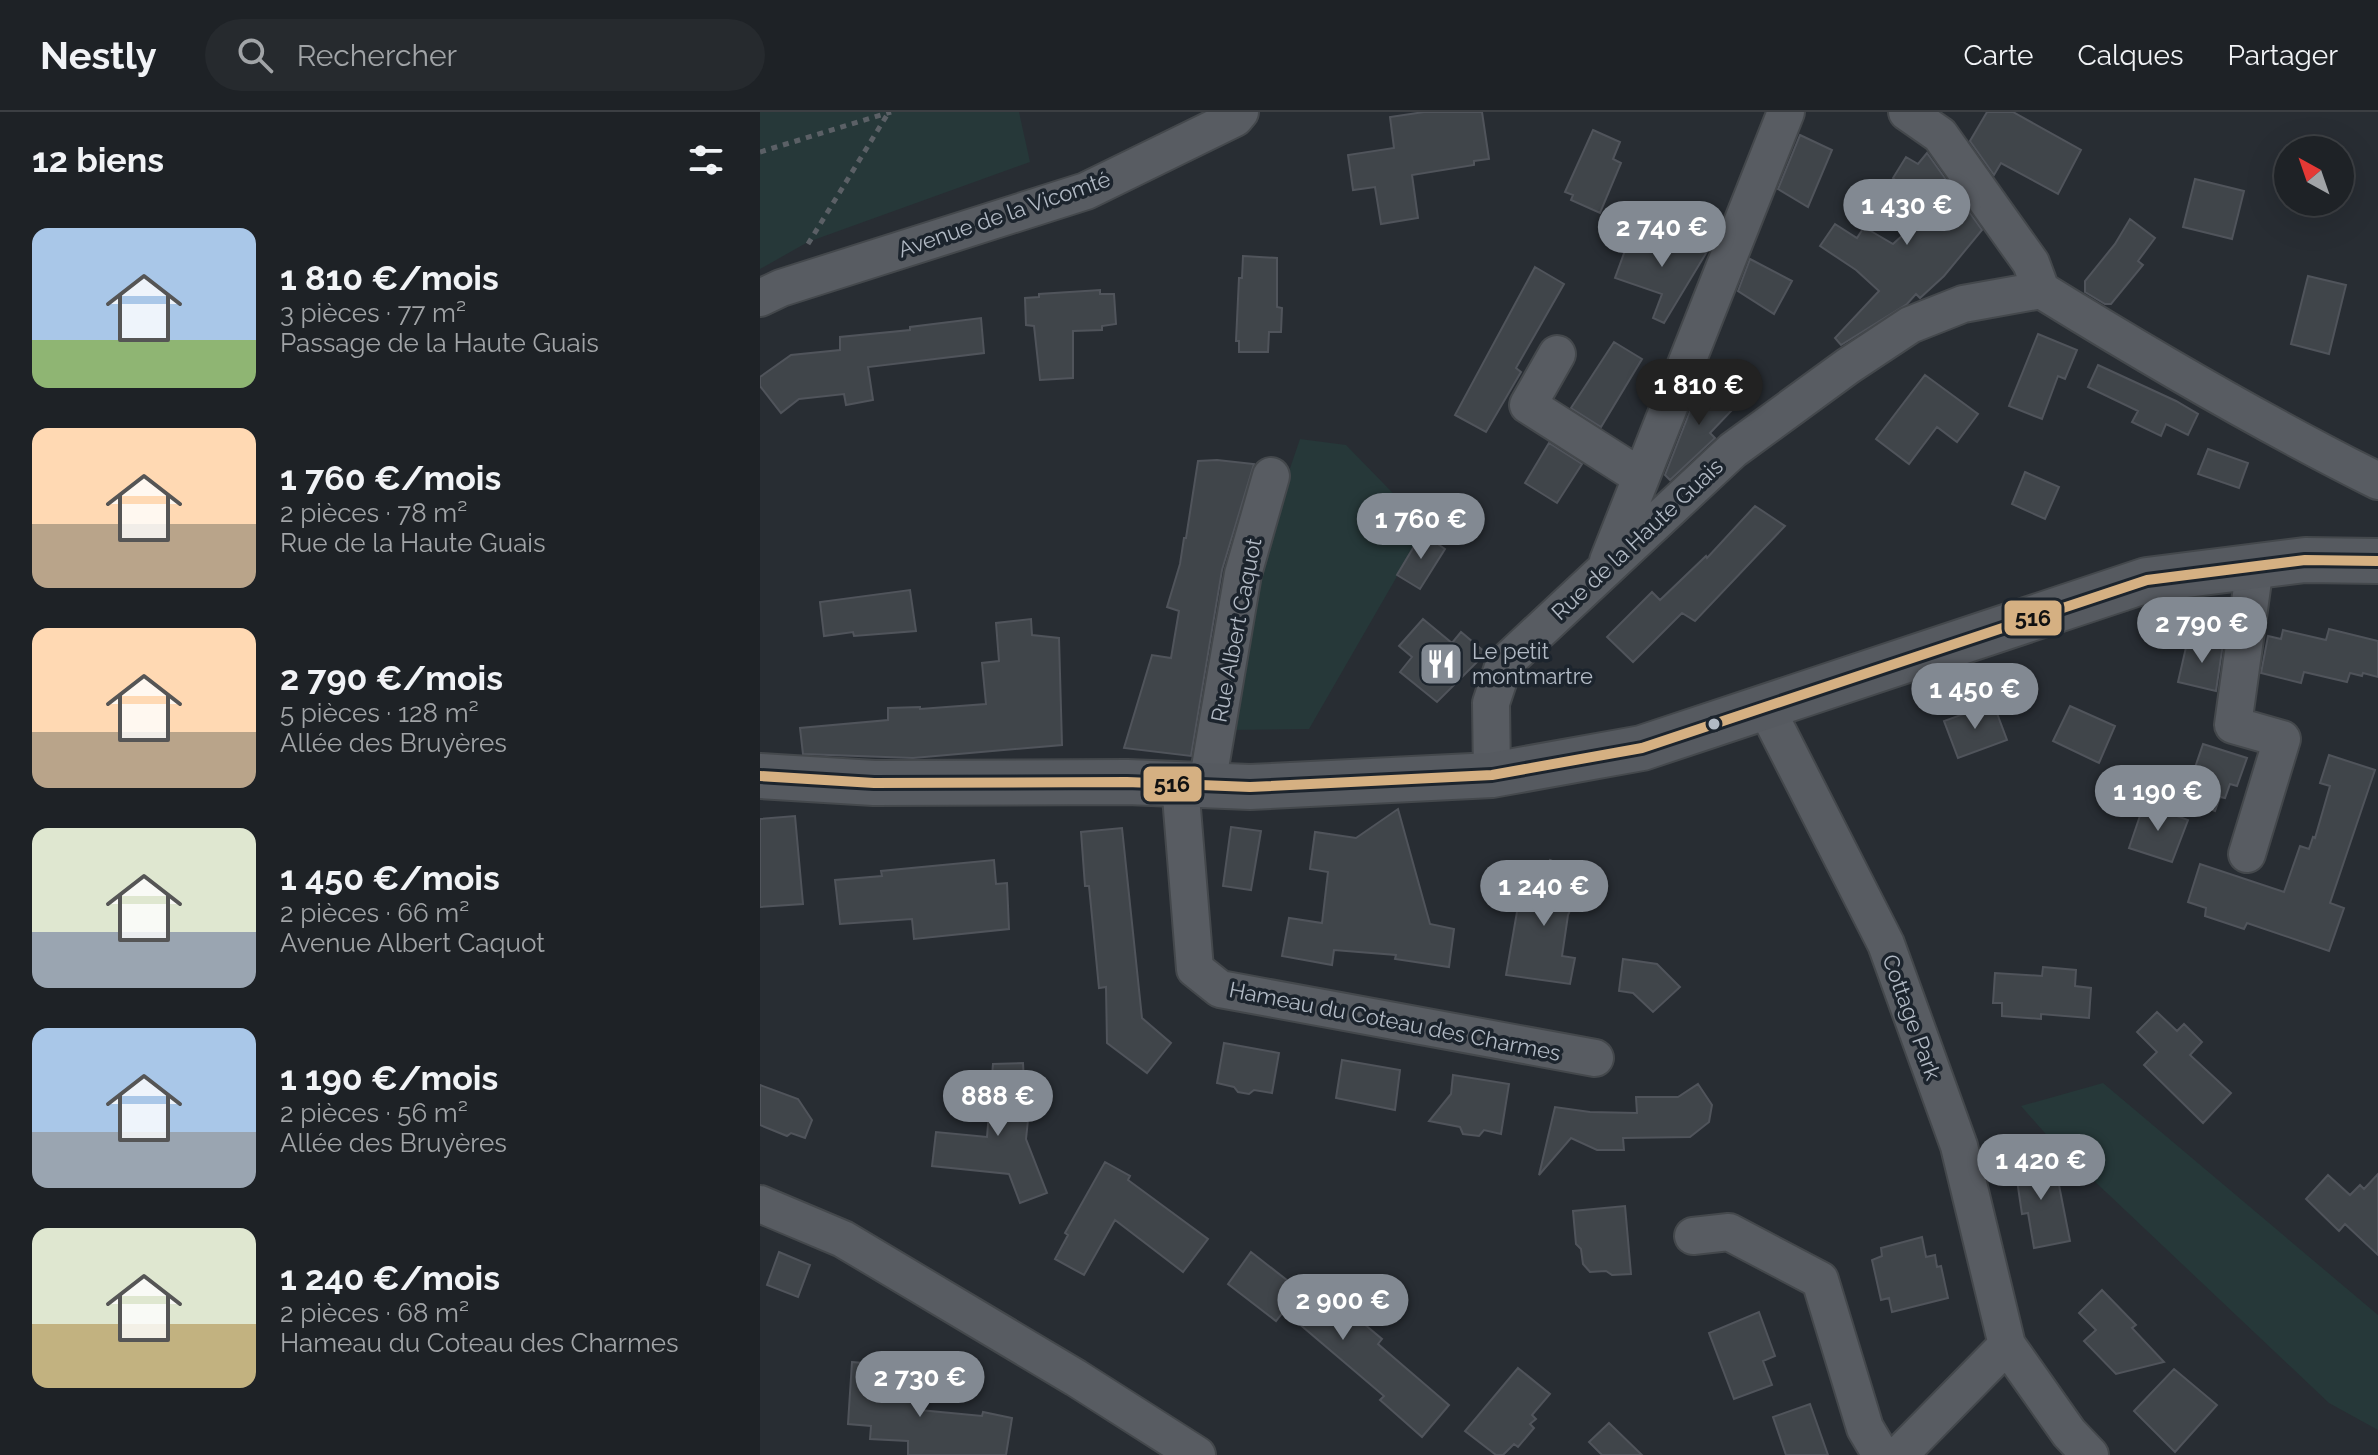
<!DOCTYPE html>
<html lang="fr">
<meta charset="utf-8">
<style>
body{margin:0;font-family:Raleway,sans-serif;background:#262a2e;color:#f1f3f6;height:100vh;display:flex;flex-direction:column;font-size:30px;white-space:nowrap}
*{box-sizing:border-box;margin:0}
p{font-size:26px;color:#a1a4a7}
.icon{flex:none;width:44px;height:44px;fill:none;stroke:currentColor;stroke-width:2;stroke-linecap:round;stroke-linejoin:round}
.map{position:relative;flex:1;overflow:hidden}
.details{display:flex;flex-direction:column;background:#1e2226;width:760px}
.details>*{flex:none}
.needle{width:52px;rotate:320deg}
.controls{position:absolute;left:1514px;top:24px;display:grid;gap:16px}
.controls a{display:grid;place-items:center;width:80px;height:80px;border-radius:50%;background:#1e2226;box-shadow:0 8px 32px #0002,0 0 0 2px #3c3f43;font-size:40px}
.price{position:absolute;translate:-50% -68px;padding:0 18px;border-radius:28px;background:#828992;color:#fff;font-size:26px;line-height:52px;filter:drop-shadow(0 2px 4px #0008)}
.price::after{content:'';position:absolute;left:50%;top:48px;width:24px;height:18px;margin-left:-12px;background:inherit;clip-path:polygon(0 0,100% 0,50% 100%)}
.price.active{background:#222;color:#fff}
ul{padding:0;list-style:none}
li{display:flex;align-items:center;gap:24px;height:200px;padding:0 32px}
li span{display:grid;place-items:center;flex:none;width:224px;height:160px;border-radius:16px;color:#555}
li>.icon{margin-inline-start:auto}
span .icon{width:96px;height:96px;fill:#fffc;stroke-width:1}
li b{font-size:34px}
h2{display:flex;justify-content:space-between;align-items:center;height:96px;padding:0 32px;font-size:34px}
header{display:flex;align-items:center;gap:48px;box-sizing:border-box;height:112px;padding:0 40px;background:#1e2226;border-bottom:2px solid #3c3f43}
header strong{font-size:38px}
nav{display:flex;gap:44px;margin-inline-start:auto;font-size:28px}
.search{width:560px;height:72px;background:#262a2e;display:flex;align-items:center;gap:20px;box-sizing:border-box;padding:0 28px;border-radius:44px;color:#a1a4a7;font-size:30px}
main{display:flex;flex:1;min-height:0}
.map>svg:first-child{display:block}
.green{fill:#263839}
.building{fill:#40454a;stroke:#50545b;stroke-width:2}
.lines{fill:none;stroke-linecap:round;stroke-linejoin:round}
.street-casing{stroke:#44484c;stroke-width:40}
.secondary-casing{stroke:#44484c;stroke-width:48}
.path{stroke:#5b6066;stroke-width:5;stroke-dasharray:6 6;stroke-linecap:butt}
.street{stroke:#585c62;stroke-width:36}
.secondary{stroke:#565a60;stroke-width:44}
.bus-1-casing{stroke:#1c242d;stroke-width:16}
.bus-1{stroke:#d5b082;stroke-width:10}
.bus-dot{fill:#b2bac5;stroke:#1c242d;stroke-width:3}
.labels{text-anchor:middle;dominant-baseline:central;stroke-width:7;stroke-linejoin:round;paint-order:stroke}
.street-label{font-size:22px;fill:#b2bac5;stroke:#1c242d}
.poi-label{font-size:22px;fill:#b2bac5;stroke:#1c242d;text-anchor:start}
.line-badge{stroke:#1c242d;stroke-width:3}
.pale-badge-label{font-size:22px;text-anchor:middle;font-weight:bold;fill:#111}
</style>
<header>
<strong>Nestly</strong>
<div class="search"><svg class="icon" aria-label="search" viewBox="0 0 24 24"><circle cx="10" cy="10" r="6"/><path d="M15 15l6 6"/></svg>Rechercher</div>
<nav><a>Carte</a><a>Calques</a><a>Partager</a></nav>
</header>
<main>
<section class="details">
<h2>12 biens<svg class="icon" aria-label="filters" viewBox="0 0 24 24"><path d="M4 7h16M4 17h16"/><circle cx="9" cy="7" r="2"/><circle cx="15" cy="17" r="2"/></svg></h2>
<ul>
<li><span style="background:linear-gradient(#a9c7e8 70%,#8fb573 0)"><svg class="icon" aria-label="home" viewBox="0 0 24 24"><path d="M3 11l9-7 9 7M6 9v11h12V9"/></svg></span><div><b>1 810 €/mois</b><p>3 pièces · 77 m²</p><p>Passage de la Haute Guais</p></div></li>
<li><span style="background:linear-gradient(#ffd9b3 60%,#b9a48a 0)"><svg class="icon" aria-label="home" viewBox="0 0 24 24"><path d="M3 11l9-7 9 7M6 9v11h12V9"/></svg></span><div><b>1 760 €/mois</b><p>2 pièces · 78 m²</p><p>Rue de la Haute Guais</p></div></li>
<li><span style="background:linear-gradient(#ffd9b3 65%,#b9a48a 0)"><svg class="icon" aria-label="home" viewBox="0 0 24 24"><path d="M3 11l9-7 9 7M6 9v11h12V9"/></svg></span><div><b>2 790 €/mois</b><p>5 pièces · 128 m²</p><p>Allée des Bruyères</p></div></li>
<li><span style="background:linear-gradient(#dfe7d0 65%,#9aa5b1 0)"><svg class="icon" aria-label="home" viewBox="0 0 24 24"><path d="M3 11l9-7 9 7M6 9v11h12V9"/></svg></span><div><b>1 450 €/mois</b><p>2 pièces · 66 m²</p><p>Avenue Albert Caquot</p></div></li>
<li><span style="background:linear-gradient(#a9c7e8 65%,#9aa5b1 0)"><svg class="icon" aria-label="home" viewBox="0 0 24 24"><path d="M3 11l9-7 9 7M6 9v11h12V9"/></svg></span><div><b>1 190 €/mois</b><p>2 pièces · 56 m²</p><p>Allée des Bruyères</p></div></li>
<li><span style="background:linear-gradient(#dfe7d0 60%,#c2b280 0)"><svg class="icon" aria-label="home" viewBox="0 0 24 24"><path d="M3 11l9-7 9 7M6 9v11h12V9"/></svg></span><div><b>1 240 €/mois</b><p>2 pièces · 68 m²</p><p>Hameau du Coteau des Charmes</p></div></li>
</ul>
</section>
<div class="map">
<svg width="1618" height="1343" viewBox="0 0 1618 1343">
<rect width="100%" height="100%" fill="#282d33"/>
<path class="green" d="M 0,0 L 259,0 L 270,50 L 48,130 L 0,157 Z
M 540,327 L 586,333 L 663,412 L 662,421 L 549,617 L 465,618 L 496,456 Z
M 1343,971 L 1618,1203 L 1618,1318 L 1569,1291 L 1292,1029 L 1261,994 Z"/>
<path class="building" d="M 664,0 L 722,0 L 729,47 L 714,49 L 714,53 L 652,63 L 658,106 L 621,112 L 615,75 L 593,78 L 588,43 L 634,36 L 630,5 Z
M 1227,0 L 1253,0 L 1321,38 L 1298,82 L 1241,51 L 1234,63 L 1210,29 Z
M 833,18 L 860,30 L 853,47 L 861,51 L 840,101 L 811,88 L 813,83 L 805,80 Z
M 1040,23 L 1072,38 L 1048,95 L 1018,77 Z
M 1167,41 L 1222,118 L 1184,164 L 1160,186 L 1156,182 L 1147,192 L 1081,233 L 1075,226 L 1119,179 L 1096,158 L 1060,134 L 1075,112 L 1097,126 L 1104,115 L 1133,132 L 1169,99 L 1133,66 L 1146,45 L 1158,52 Z
M 1435,67 L 1484,79 L 1472,127 L 1423,115 Z
M 1370,107 L 1395,126 L 1378,149 L 1383,153 L 1351,192 L 1345,192 L 1325,180 L 1325,169 L 1355,132 Z
M 871,122 L 918,138 L 923,122 L 951,133 L 904,211 L 893,206 L 902,182 L 855,166 Z
M 483,144 L 517,146 L 517,195 L 522,196 L 521,220 L 509,220 L 508,240 L 479,240 L 479,229 L 476,229 L 479,166 L 482,166 Z
M 990,147 L 1032,169 L 1014,202 L 978,179 Z
M 775,155 L 804,172 L 756,256 L 761,260 L 726,320 L 695,303 Z
M 1548,164 L 1586,173 L 1569,242 L 1531,232 Z
M 340,178 L 340,182 L 354,182 L 356,212 L 342,214 L 342,218 L 313,219 L 313,266 L 280,268 L 274,214 L 266,213 L 265,186 L 279,185 L 279,182 Z
M 221,206 L 224,241 L 108,255 L 113,288 L 86,293 L 84,282 L 39,287 L 21,301 L 0,274 L 0,265 L 31,243 L 80,238 L 80,225 L 150,218 L 150,215 Z
M 1278,222 L 1317,238 L 1305,267 L 1298,264 L 1282,307 L 1249,294 Z
M 854,230 L 882,247 L 841,315 L 811,296 Z
M 1338,253 L 1416,289 L 1438,302 L 1428,323 L 1406,312 L 1401,324 L 1372,310 L 1378,299 L 1328,275 Z
M 1165,263 L 1218,302 L 1197,330 L 1177,315 L 1149,352 L 1116,327 Z
M 943,266 L 973,297 L 950,321 L 955,326 L 910,368 L 905,363 Z
M 789,331 L 822,352 L 797,391 L 765,371 Z
M 1448,337 L 1488,351 L 1479,376 L 1438,362 Z
M 457,348 L 494,352 L 462,458 L 431,644 L 364,636 L 392,543 L 411,546 L 419,499 L 407,495 L 420,452 L 424,426 L 426,426 L 438,349 Z
M 1265,360 L 1299,375 L 1285,407 L 1252,392 Z
M 995,394 L 1025,414 L 935,509 L 922,501 L 873,550 L 847,525 L 892,480 L 900,488 L 946,444 L 947,446 Z
M 662,421 L 685,437 L 660,477 L 637,463 Z
M 150,478 L 156,519 L 94,524 L 93,520 L 64,524 L 60,490 Z
M 271,507 L 272,523 L 299,526 L 302,633 L 153,646 L 43,642 L 40,616 L 128,608 L 128,596 L 160,595 L 160,597 L 226,592 L 222,551 L 239,549 L 236,511 Z
M 663,507 L 692,531 L 701,520 L 726,541 L 677,590 L 640,560 L 652,545 L 639,534 Z
M 1569,517 L 1618,529 L 1618,565 L 1603,561 L 1602,564 L 1590,561 L 1587,570 L 1544,560 L 1541,571 L 1501,561 L 1508,524 L 1521,527 L 1523,518 L 1566,528 Z
M 1442,528 L 1463,532 L 1456,579 L 1418,570 L 1427,531 L 1440,534 Z
M 1310,594 L 1355,614 L 1339,651 L 1293,629 Z
M 1220,596 L 1222,600 L 1235,596 L 1247,628 L 1198,646 L 1184,609 Z
M 1443,632 L 1487,646 L 1477,674 L 1470,672 L 1465,686 L 1460,685 L 1455,699 L 1424,688 Z
M 1569,643 L 1615,658 L 1570,791 L 1584,796 L 1569,839 L 1487,811 L 1484,817 L 1445,804 L 1446,796 L 1428,790 L 1440,752 L 1524,780 L 1540,734 L 1549,737 L 1553,725 L 1555,726 L 1570,674 L 1560,671 Z
M 1384,692 L 1428,708 L 1412,750 L 1369,736 Z
M 638,697 L 670,812 L 694,817 L 689,855 L 635,847 L 636,843 L 574,838 L 572,853 L 522,844 L 529,806 L 562,811 L 568,760 L 550,757 L 555,720 L 596,726 Z
M 35,704 L 43,792 L 0,795 L 0,707 Z
M 471,715 L 501,719 L 491,778 L 463,774 Z
M 362,716 L 382,906 L 411,931 L 387,961 L 347,931 L 346,875 L 339,876 L 329,774 L 325,774 L 321,720 Z
M 234,748 L 236,772 L 247,771 L 249,817 L 154,827 L 152,807 L 80,812 L 75,768 L 122,764 L 121,759 Z
M 790,748 L 818,760 L 812,774 L 819,778 L 808,803 L 802,844 L 815,846 L 810,872 L 746,863 L 762,771 L 779,777 Z
M 863,847 L 897,852 L 920,875 L 893,900 L 873,881 L 859,879 Z
M 1283,855 L 1316,858 L 1315,874 L 1331,876 L 1329,906 L 1281,902 L 1281,907 L 1242,904 L 1242,891 L 1233,891 L 1235,861 L 1282,864 Z
M 1397,900 L 1417,919 L 1424,912 L 1442,930 L 1430,943 L 1471,981 L 1443,1011 L 1384,953 L 1397,940 L 1377,920 Z
M 464,931 L 519,941 L 512,981 L 494,978 L 489,982 L 478,980 L 474,975 L 457,971 Z
M 582,948 L 640,958 L 635,998 L 576,986 Z
M 263,951 L 266,1008 L 268,1008 L 266,1027 L 287,1081 L 260,1091 L 249,1062 L 172,1054 L 176,1020 L 227,1025 L 233,952 Z
M 693,963 L 749,972 L 741,1022 L 724,1018 L 719,1024 L 703,1022 L 700,1015 L 669,1009 L 691,982 Z
M 938,972 L 952,993 L 949,1010 L 930,1025 L 863,1026 L 864,1038 L 837,1038 L 811,1026 L 779,1063 L 795,995 L 830,1000 L 877,1001 L 876,985 L 918,985 Z
M 0,973 L 38,987 L 52,1008 L 45,1026 L 31,1021 L 27,1024 L 0,1013 Z
M 1275,1043 L 1298,1068 L 1310,1129 L 1274,1136 L 1268,1101 L 1262,1102 L 1254,1048 Z
M 345,1050 L 370,1064 L 368,1068 L 448,1127 L 423,1160 L 355,1108 L 324,1163 L 295,1147 L 308,1123 L 305,1121 Z
M 1618,1062 L 1618,1143 L 1585,1112 L 1579,1119 L 1546,1087 L 1568,1063 L 1590,1083 L 1600,1073 L 1604,1077 Z
M 865,1094 L 871,1162 L 852,1163 L 846,1159 L 830,1160 L 823,1152 L 821,1137 L 816,1132 L 813,1099 Z
M 1162,1125 L 1166,1145 L 1175,1143 L 1177,1155 L 1181,1154 L 1188,1186 L 1132,1200 L 1129,1186 L 1121,1188 L 1112,1148 L 1122,1144 L 1121,1136 Z
M 19,1140 L 50,1153 L 38,1185 L 7,1173 Z
M 491,1140 L 564,1197 L 573,1186 L 622,1227 L 618,1232 L 689,1293 L 662,1325 L 620,1288 L 624,1284 L 524,1199 L 516,1209 L 468,1172 Z
M 1342,1178 L 1376,1213 L 1372,1216 L 1404,1250 L 1356,1262 L 1324,1229 L 1336,1218 L 1319,1201 Z
M 999,1200 L 1015,1244 L 1003,1249 L 1012,1273 L 974,1287 L 949,1221 Z
M 92,1250 L 139,1254 L 137,1288 L 160,1289 L 160,1298 L 222,1304 L 223,1300 L 252,1306 L 246,1343 L 148,1343 L 148,1329 L 110,1327 L 111,1314 L 88,1312 Z
M 758,1256 L 790,1282 L 772,1303 L 776,1307 L 770,1312 L 774,1316 L 758,1335 L 754,1332 L 743,1343 L 736,1343 L 705,1319 Z
M 1414,1257 L 1457,1293 L 1415,1340 L 1374,1299 Z
M 1050,1292 L 1068,1343 L 1026,1343 L 1013,1305 Z
M 849,1311 L 882,1343 L 842,1343 L 829,1330 Z"/>
<g class="lines">
<g class="street-casing">
<path id="street" d="M 1147,0 L 1180,23 L 1271,151 L 1281,178
M 0,186 L 21,176 L 326,79 L 475,6 L 480,0
M 797,242 L 768,293 L 881,365
M 848,449 L 1026,0
M 1006,596 L 1126,832 L 1199,1034 L 1247,1233 L 1309,1321 L 1330,1343
M 732,663 L 731,591 L 744,552 L 973,338 L 1088,254 L 1150,213 L 1203,192 L 1281,178 C 1391,246 1502,311 1618,369
M 420,672 L 435,857 L 460,877 L 835,946
M 447,673 L 483,462 L 511,364
M 1487,742 L 1522,627 L 1473,613 L 1495,454
M 0,1092 L 83,1127 L 316,1266 L 437,1343
M 933,1124 L 969,1120 L 1060,1168 L 1105,1316 L 1121,1343
M 1139,1343 L 1247,1233"/>
</g>
<g class="secondary-casing">
<path id="secondary" d="M 0,664 L 114,671 L 367,670 L 490,675 L 732,663 L 882,636 L 1387,468 L 1545,448 L 1618,449"/>
</g>
<path class="path" d="M 0,40 L 131,0
M 48,132 L 127,3"/>
<use href="#street" class="street"/>
<use href="#secondary" class="secondary"/>
<g class="bus-1-casing">
<path id="bus-1" d="M 0,664 L 114,671 L 367,670 L 490,675 L 732,663 L 882,636 L 1387,468 L 1545,448 L 1618,449"/>
</g>
<use href="#bus-1" class="bus-1"/>
</g>
<defs>
<g id="restaurant-square" transform="scale(2.3)"><rect x="-9" y="-9" width="18" height="18" rx="4" fill="#828992" stroke="#1c242d"/><path d="M-5-6h1v4h1v-4h1v4h1v-4h1v5L-1.5 .5V6h-2V.5L-5-1ZM5-6V6H3V1.5H1.5Q1.5-4 5-6Z" fill="#fff"/></g>
</defs>
<g fill-rule="evenodd">
<use href="#restaurant-square" x="681" y="552"/>
</g>
<circle class="bus-dot" cx="954" cy="612" r="7"/>
<g class="labels">
<g class="street-label">
<text transform="translate(244 102) rotate(-19)">Avenue de la Vicomté</text>
<text transform="translate(877 427) rotate(-43)">Rue de la Haute Guais</text>
<text transform="translate(476 518) rotate(-79)">Rue Albert Caquot</text>
<text transform="translate(1152 905) rotate(70)">Cottage Park</text>
<text transform="translate(635 909) rotate(11)">Hameau du Coteau des Charmes</text>
</g>
<g class="poi-label">
<text x="712" y="539">Le petit<tspan x="712" dy="25">montmartre</tspan></text>
</g>
</g>
<g class="line-badge">
<rect x="1243" y="487" width="60" height="38" rx="8" fill="#d5b082"/>
<rect x="382" y="653" width="61" height="38" rx="8" fill="#d5b082"/>
</g>
<g class="pale-badge-label">
<text x="1273" y="514">516</text>
<text x="412" y="680">516</text>
</g>
</svg>
<div class="controls">
<a><svg class="needle" viewBox="-14 -14 28 28"><path d="M0-13l5 13h-10z" fill="#e53935"/><path d="M0 13l5-13h-10z" fill="#a1a4a7"/></svg></a>
</div>
<b class="price" style="left:1147px;top:135px">1 430 €</b>
<b class="price" style="left:902px;top:157px">2 740 €</b>
<b class="price active" style="left:939px;top:315px">1 810 €</b>
<b class="price" style="left:661px;top:449px">1 760 €</b>
<b class="price" style="left:1442px;top:553px">2 790 €</b>
<b class="price" style="left:1215px;top:619px">1 450 €</b>
<b class="price" style="left:1398px;top:721px">1 190 €</b>
<b class="price" style="left:784px;top:816px">1 240 €</b>
<b class="price" style="left:238px;top:1026px">888 €</b>
<b class="price" style="left:1281px;top:1090px">1 420 €</b>
<b class="price" style="left:583px;top:1230px">2 900 €</b>
<b class="price" style="left:160px;top:1307px">2 730 €</b>
</div>
</main>
